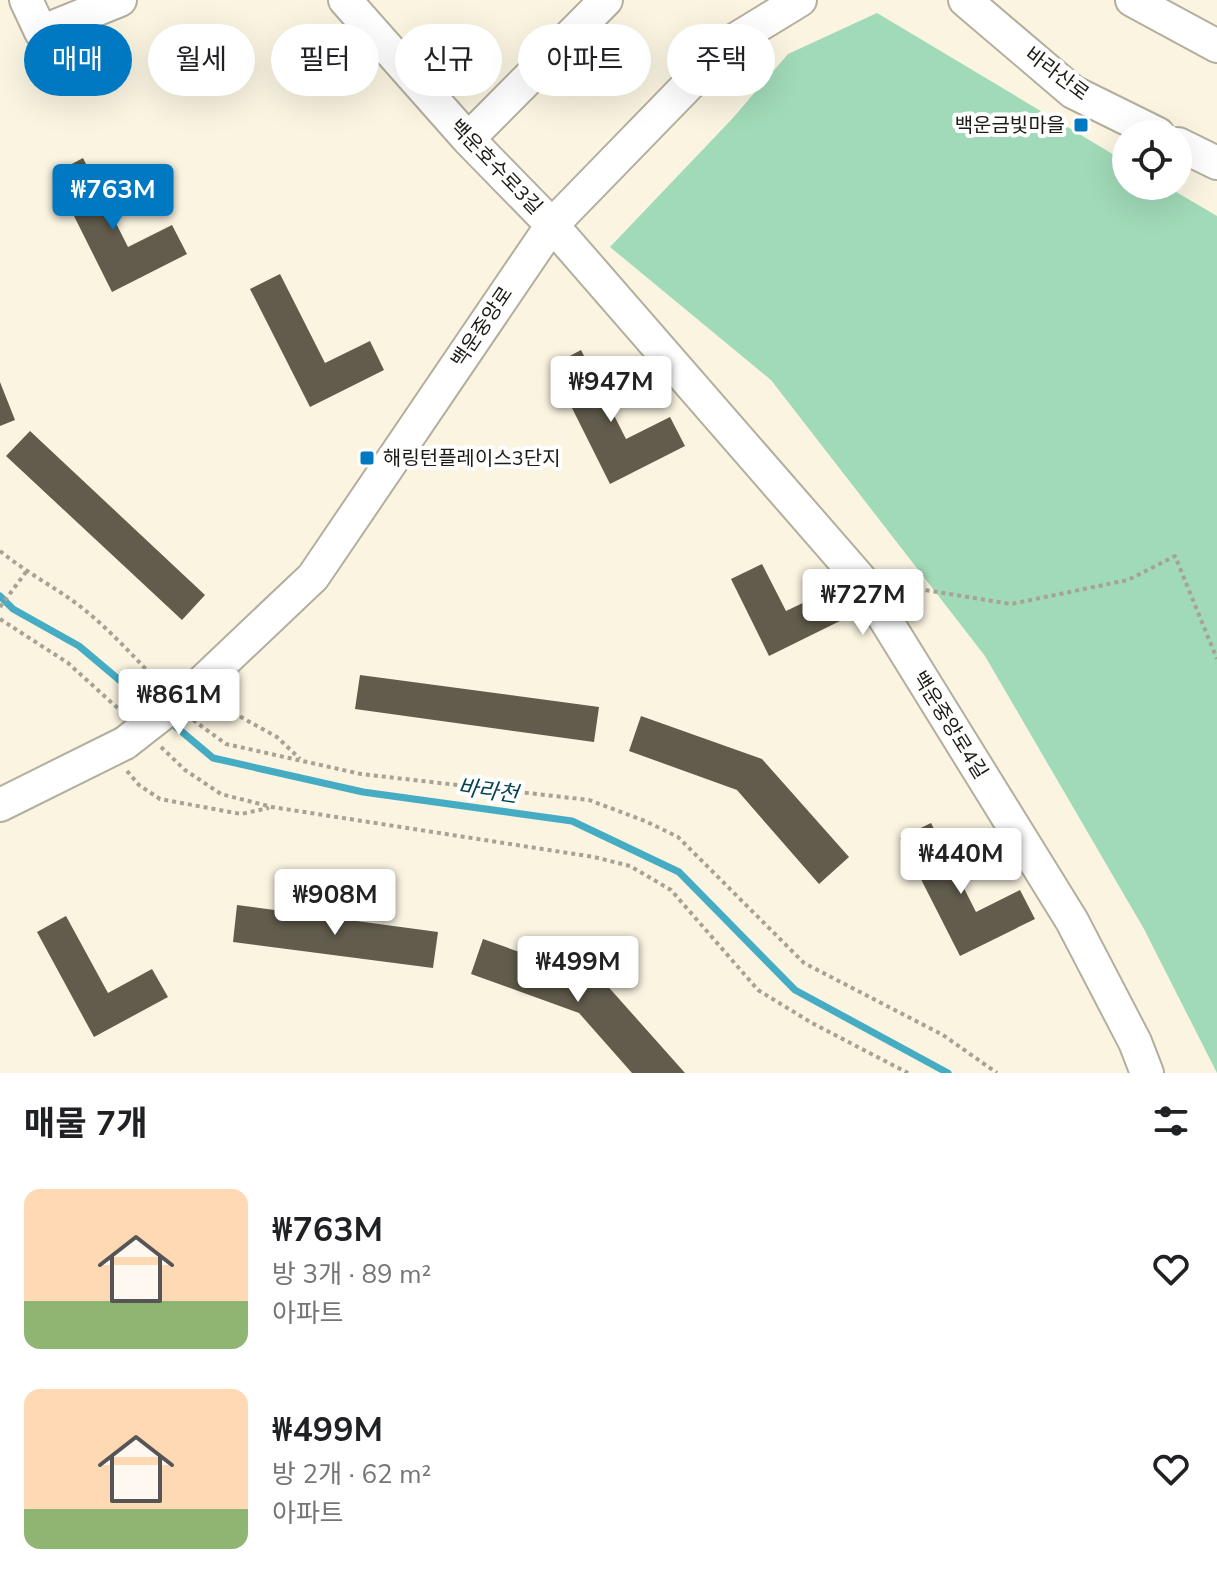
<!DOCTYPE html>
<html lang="ko">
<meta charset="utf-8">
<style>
body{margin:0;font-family:"Nunito Sans","Noto Sans KR",sans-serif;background:#f2f2f2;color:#202124;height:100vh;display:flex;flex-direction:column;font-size:30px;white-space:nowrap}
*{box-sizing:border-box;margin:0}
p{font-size:26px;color:#757577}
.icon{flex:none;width:44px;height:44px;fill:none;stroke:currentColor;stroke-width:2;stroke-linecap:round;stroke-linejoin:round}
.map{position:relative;height:1073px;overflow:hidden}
.sheet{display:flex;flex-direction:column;background:#fff;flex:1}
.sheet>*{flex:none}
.hud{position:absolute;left:24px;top:24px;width:800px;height:72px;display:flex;gap:16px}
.tools{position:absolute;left:1112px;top:120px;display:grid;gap:16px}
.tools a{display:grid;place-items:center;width:80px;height:80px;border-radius:50%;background:#fff;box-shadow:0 8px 32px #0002;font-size:40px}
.price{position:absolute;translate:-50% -68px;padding:0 18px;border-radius:8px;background:#fff;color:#222;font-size:26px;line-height:52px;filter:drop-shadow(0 2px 4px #0008)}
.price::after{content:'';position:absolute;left:50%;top:48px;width:24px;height:18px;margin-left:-12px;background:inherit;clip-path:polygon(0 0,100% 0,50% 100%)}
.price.current{background:#0079c2;color:#fff}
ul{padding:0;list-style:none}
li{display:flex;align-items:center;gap:24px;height:200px;padding:0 24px}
li span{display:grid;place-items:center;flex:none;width:224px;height:160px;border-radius:16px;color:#555}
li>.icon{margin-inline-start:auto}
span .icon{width:96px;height:96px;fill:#fffc;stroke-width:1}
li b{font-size:34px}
h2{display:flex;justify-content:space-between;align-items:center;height:96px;padding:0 24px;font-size:34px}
.chip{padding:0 28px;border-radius:36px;background:#fff;box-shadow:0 8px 32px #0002;font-size:28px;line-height:72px}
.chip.current{background:#0079c2;color:#fff}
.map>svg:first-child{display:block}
.green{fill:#a1dab8}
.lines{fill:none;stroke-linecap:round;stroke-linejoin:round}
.stream{stroke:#45acc3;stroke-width:7}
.building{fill:#615c4c}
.minor-casing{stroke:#b3ae9d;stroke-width:36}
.path{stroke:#a7a294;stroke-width:4;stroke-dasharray:4 4;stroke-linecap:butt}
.minor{stroke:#fff;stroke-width:32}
.minor-bridge-casing{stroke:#b3ae9d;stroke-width:36;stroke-linecap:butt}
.minor-bridge{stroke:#fff;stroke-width:32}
.poi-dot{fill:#0079c2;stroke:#fff;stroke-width:3}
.labels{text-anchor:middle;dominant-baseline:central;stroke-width:8;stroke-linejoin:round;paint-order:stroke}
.street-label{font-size:20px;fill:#1d1b15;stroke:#fff}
.poi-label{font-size:20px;fill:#1d1b15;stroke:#fff;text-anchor:end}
.water-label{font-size:22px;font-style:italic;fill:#034450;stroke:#fff}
</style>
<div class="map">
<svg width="1217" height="1073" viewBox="0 0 1217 1073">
<rect width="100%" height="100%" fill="#faf4e1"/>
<path class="green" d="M 877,13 L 1126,162 L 1126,186 L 1166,186 L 1217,216 L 1217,1073 L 1144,929 L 985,656 L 771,380 L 610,247 L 732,119 L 788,54 Z"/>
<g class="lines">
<path class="stream" d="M 0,596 L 13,609 L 79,646 L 155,710
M 168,720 L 213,758 L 363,792 L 572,821 L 679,872 L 795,990 L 948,1073"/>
</g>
<path class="building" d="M 83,158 L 128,247 L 172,225 L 187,254 L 112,292 L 53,174 Z
M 280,274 L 325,363 L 370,341 L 384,370 L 310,407 L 250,289 Z
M 581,350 L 626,439 L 670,417 L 685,446 L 610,484 L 551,366 Z
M 0,382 L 15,420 L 0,426 Z
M 30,431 L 205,595 L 182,620 L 6,456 Z
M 762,564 L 786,611 L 830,590 L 844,619 L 769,656 L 731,579 Z
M 360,675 L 599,707 L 594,742 L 355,709 Z
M 641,716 L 762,759 L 849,857 L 819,884 L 737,790 L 629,751 Z
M 931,823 L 976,912 L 1020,890 L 1035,919 L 960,956 L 900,838 Z
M 237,905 L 438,932 L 433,968 L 233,942 Z
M 66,916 L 108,993 L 152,969 L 168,997 L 94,1037 L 37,932 Z
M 483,939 L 604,982 L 685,1073 L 632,1073 L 579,1013 L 471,974 Z"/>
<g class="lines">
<g class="minor-casing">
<path id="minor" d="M 26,0 L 41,32 L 120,0
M 345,0 L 468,139 L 552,225 L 861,580 L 1072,921 L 1135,1042 L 1147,1073
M 965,0 L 1073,92 L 1158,134
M 1132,0 L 1217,46
M 468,139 L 606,0
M 1178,144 L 1217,163
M 198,686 L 313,577 L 552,225 L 728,44 L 800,0
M 0,805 L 125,743"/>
</g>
<path class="path" d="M 0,551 C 23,570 49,584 73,601 C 106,625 132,655 160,684
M 894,585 L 1011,604 L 1128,580 L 1175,556 L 1217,659
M 0,607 L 26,572
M 0,619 L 68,663 L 122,712
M 219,705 L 277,737 L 300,759
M 193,720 L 226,744 L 361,774 L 589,800 L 645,821 L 678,837 L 804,963 L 943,1035 L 997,1073
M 161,747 L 185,770 L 221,794 L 272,807 L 594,857 L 630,866 L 671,890 L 758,990 L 812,1023 L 908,1073
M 127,771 L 139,785 L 160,799 L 241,814 L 269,808"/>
<use href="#minor" class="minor"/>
<g class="minor-bridge-casing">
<path id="minor-bridge" d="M 125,743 L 198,686"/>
</g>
<use href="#minor-bridge" class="minor-bridge"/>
</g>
<g class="poi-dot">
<rect x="1073" y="117" width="16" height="16" rx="4"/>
<rect x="359" y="450" width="16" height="16" rx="4"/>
</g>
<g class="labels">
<g class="street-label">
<text transform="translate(1057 74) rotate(37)">바라산로</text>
<text transform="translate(496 167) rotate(46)">백운호수로3길</text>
<text transform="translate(482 327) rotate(-56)">백운중앙로</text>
<text transform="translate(950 725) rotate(58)">백운중앙로4길</text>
</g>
<g class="poi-label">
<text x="1065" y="125">백운금빛마을</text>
<text x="383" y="458" text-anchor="start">해링턴플레이스3단지</text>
</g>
<g class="water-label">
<text transform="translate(488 791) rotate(8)">바라천</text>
</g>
</g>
</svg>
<div class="tools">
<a><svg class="icon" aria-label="locate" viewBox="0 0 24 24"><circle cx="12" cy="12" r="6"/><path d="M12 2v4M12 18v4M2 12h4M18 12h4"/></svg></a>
</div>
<b class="price current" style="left:113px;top:232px">₩763M</b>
<b class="price" style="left:611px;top:424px">₩947M</b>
<b class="price" style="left:863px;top:637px">₩727M</b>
<b class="price" style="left:179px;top:737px">₩861M</b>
<b class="price" style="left:961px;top:896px">₩440M</b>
<b class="price" style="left:335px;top:937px">₩908M</b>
<b class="price" style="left:578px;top:1004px">₩499M</b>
<div class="hud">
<a class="chip current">매매</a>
<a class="chip">월세</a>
<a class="chip">필터</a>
<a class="chip">신규</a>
<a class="chip">아파트</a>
<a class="chip">주택</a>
</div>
</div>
<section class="sheet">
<h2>매물 7개<svg class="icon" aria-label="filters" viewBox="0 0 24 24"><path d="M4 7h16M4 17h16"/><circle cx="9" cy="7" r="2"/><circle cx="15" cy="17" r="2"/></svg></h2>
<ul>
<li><span style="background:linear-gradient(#ffd9b3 70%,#8fb573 0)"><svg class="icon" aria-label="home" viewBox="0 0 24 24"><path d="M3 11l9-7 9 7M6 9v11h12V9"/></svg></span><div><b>₩763M</b><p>방 3개 · 89 m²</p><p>아파트</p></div><svg class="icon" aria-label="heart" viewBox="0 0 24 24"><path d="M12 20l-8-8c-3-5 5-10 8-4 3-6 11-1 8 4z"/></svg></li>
<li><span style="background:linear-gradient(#ffd9b3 75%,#8fb573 0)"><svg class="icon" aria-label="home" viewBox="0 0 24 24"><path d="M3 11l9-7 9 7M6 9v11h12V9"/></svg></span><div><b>₩499M</b><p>방 2개 · 62 m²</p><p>아파트</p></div><svg class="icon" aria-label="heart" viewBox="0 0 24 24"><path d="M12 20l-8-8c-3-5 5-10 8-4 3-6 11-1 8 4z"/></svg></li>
</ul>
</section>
